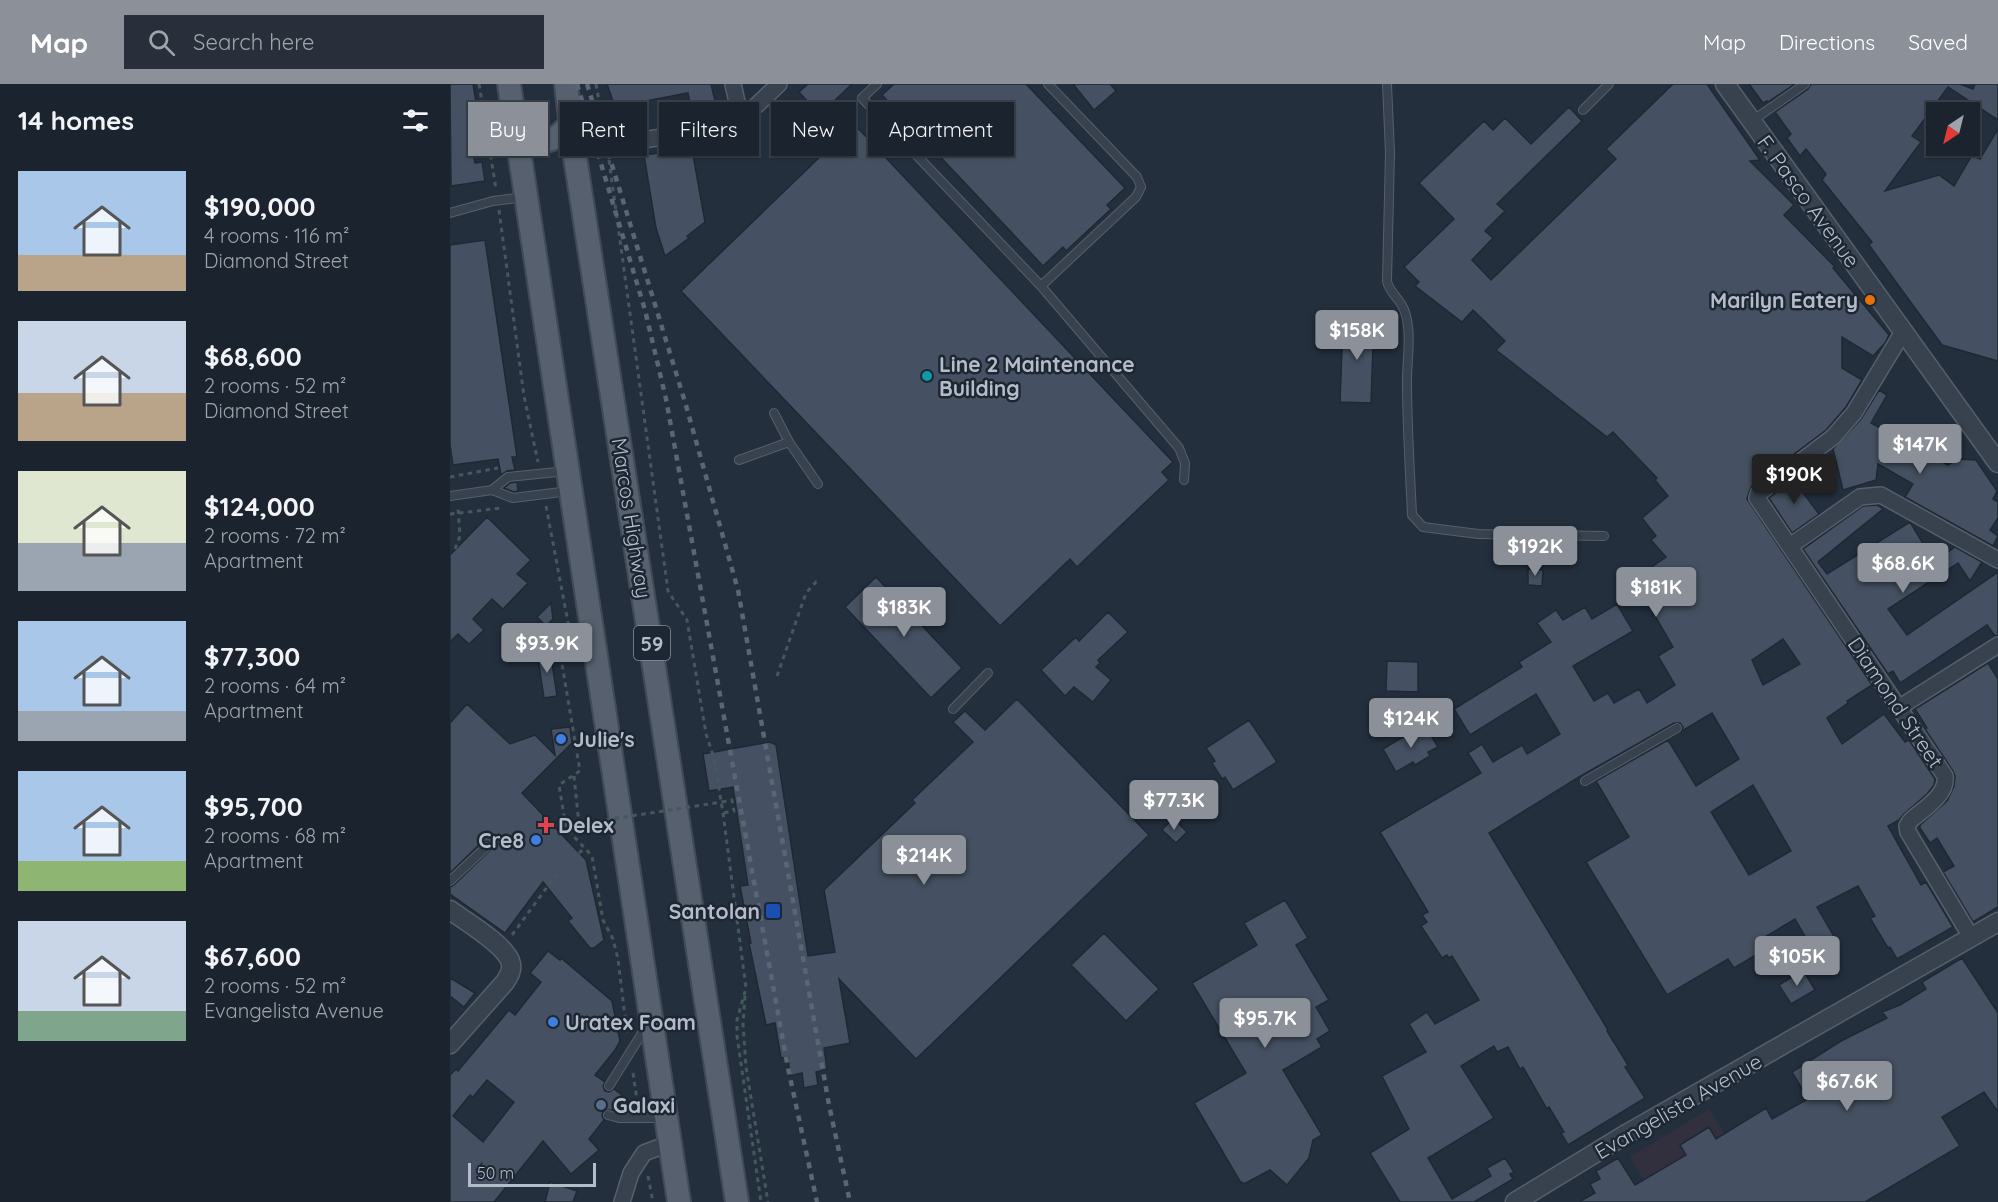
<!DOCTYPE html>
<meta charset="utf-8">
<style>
body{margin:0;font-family:Quicksand,sans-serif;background:#282f3a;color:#f1f3f6;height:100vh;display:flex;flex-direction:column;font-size:22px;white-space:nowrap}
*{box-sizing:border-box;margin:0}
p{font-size:20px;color:#a0a4aa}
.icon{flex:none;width:33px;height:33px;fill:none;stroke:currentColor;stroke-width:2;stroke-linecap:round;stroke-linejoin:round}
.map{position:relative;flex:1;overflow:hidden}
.sheet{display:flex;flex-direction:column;background:#1b232e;width:450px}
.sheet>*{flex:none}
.hud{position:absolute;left:18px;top:18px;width:570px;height:54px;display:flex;gap:12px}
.needle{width:39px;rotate:215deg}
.buttons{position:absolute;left:1476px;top:18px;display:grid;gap:12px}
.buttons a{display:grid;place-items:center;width:54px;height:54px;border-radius:0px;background:#1b232e;box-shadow:0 2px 4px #0004,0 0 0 2px #39404a;font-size:30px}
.scale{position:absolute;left:18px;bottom:15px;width:128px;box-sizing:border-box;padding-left:6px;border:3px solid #b4bcc9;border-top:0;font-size:16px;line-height:21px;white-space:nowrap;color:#b4bcc9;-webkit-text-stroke:4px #1d2633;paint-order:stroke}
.price{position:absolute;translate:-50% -51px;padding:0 14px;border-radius:6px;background:#8c9099;color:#fff;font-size:20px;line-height:39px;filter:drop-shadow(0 2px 3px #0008)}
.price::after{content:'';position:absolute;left:50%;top:36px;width:18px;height:14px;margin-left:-9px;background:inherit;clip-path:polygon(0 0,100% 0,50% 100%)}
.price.on{background:#222;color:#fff}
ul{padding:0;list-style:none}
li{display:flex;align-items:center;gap:18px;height:150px;padding:0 18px}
li span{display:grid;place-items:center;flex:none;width:168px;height:120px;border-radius:0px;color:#555}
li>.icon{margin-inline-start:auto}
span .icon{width:72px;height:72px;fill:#fffc;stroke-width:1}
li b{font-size:26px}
h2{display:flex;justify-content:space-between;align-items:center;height:72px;padding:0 18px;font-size:26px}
.pill{padding:0 21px;border-radius:0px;background:#1b232e;box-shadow:0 2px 4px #0004,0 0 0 2px #39404a;font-size:21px;line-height:54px}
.pill.on{background:#8c9099;color:#fff}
header{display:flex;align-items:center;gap:36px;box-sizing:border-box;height:84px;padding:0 30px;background:#8c9099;color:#fff}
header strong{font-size:28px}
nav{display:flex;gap:33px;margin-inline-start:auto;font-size:21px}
.search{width:420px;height:54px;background:#282f3a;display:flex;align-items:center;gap:15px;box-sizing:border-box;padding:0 21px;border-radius:0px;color:#a0a4aa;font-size:22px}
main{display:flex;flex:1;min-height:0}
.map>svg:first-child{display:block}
.medical{fill:#32303f}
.building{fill:#455162;stroke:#1f2835;stroke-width:1.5;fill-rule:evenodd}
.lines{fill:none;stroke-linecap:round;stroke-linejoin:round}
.service-casing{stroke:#565f6c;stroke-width:10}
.minor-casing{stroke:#565f6c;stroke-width:18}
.tertiary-casing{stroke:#565f6c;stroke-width:21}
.primary-casing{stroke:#414a57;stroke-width:26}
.path{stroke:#44595c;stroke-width:3;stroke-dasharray:4.5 4.5;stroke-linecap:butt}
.service{stroke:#38414e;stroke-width:8}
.minor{stroke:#38414e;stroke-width:15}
.tertiary{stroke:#38414e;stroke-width:18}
.primary{stroke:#56606e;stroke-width:22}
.rail{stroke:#5a6575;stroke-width:4.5;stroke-dasharray:6 6;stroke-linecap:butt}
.path-bridge{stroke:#44595c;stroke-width:3;stroke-dasharray:4.5 4.5;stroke-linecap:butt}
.food-dot{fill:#e8710a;stroke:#1d2633;stroke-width:2}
.culture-dot{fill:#0f9aa8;stroke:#1d2633;stroke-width:2}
.shop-dot{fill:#3f7fe0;stroke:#1d2633;stroke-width:2}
.health-dot{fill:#e0444e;stroke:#1d2633;stroke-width:2}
.transit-dot{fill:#1a4fb4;stroke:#1d2633;stroke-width:2}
.service-dot{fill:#5c6f8a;stroke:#1d2633;stroke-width:2}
.labels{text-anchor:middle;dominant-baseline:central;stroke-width:5;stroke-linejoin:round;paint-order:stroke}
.shield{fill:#1d2633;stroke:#878f9c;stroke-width:1.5}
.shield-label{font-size:20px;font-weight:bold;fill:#b4bcc9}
.street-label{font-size:21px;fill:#b4bcc9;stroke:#1d2633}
.poi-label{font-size:21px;font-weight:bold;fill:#b4bcc9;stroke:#1d2633;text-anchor:start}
</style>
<header>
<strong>Map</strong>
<div class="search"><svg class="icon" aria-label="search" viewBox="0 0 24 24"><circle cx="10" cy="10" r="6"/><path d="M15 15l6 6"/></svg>Search here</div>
<nav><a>Map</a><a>Directions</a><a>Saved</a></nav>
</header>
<main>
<section class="sheet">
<h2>14 homes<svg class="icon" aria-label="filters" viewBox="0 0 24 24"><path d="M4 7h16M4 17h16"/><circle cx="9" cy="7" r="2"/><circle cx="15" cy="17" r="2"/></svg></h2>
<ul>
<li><span style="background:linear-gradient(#a9c7e8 70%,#b9a48a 0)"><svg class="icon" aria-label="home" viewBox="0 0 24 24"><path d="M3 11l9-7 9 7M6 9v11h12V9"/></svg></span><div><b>$190,000</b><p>4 rooms · 116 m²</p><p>Diamond Street</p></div></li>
<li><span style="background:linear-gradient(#c9d6e8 60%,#b9a48a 0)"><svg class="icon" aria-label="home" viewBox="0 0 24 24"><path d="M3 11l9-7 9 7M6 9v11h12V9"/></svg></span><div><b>$68,600</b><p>2 rooms · 52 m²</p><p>Diamond Street</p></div></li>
<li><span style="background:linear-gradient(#dfe7d0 60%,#9aa5b1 0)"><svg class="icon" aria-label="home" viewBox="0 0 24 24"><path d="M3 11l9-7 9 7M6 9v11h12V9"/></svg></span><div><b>$124,000</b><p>2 rooms · 72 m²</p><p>Apartment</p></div></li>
<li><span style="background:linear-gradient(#a9c7e8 75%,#9aa5b1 0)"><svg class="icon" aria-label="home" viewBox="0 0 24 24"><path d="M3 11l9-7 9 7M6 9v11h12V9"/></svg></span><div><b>$77,300</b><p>2 rooms · 64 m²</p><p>Apartment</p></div></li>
<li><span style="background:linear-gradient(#a9c7e8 75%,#8fb573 0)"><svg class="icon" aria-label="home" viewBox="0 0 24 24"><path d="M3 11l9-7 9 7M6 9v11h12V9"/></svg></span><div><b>$95,700</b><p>2 rooms · 68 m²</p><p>Apartment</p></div></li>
<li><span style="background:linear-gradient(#c9d6e8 75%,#7fa58c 0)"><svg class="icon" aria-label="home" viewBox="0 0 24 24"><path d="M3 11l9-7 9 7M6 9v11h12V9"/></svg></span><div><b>$67,600</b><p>2 rooms · 52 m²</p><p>Evangelista Avenue</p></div></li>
</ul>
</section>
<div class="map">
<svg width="1548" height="1118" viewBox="0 0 1548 1118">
<rect width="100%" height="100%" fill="#242f3e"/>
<path class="medical" d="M 1259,1025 L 1316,1118 L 1208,1118 L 1180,1073 Z"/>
<path class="building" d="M 0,0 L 23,0 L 26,18 L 21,22 L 21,35 L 33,48 L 21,59 L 25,79 L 32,78 L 35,97 L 1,102 Z
M 157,0 L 261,0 L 267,25 L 242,30 L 238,9 L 165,23 Z
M 358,0 L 402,0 L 358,42 L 348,31 L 360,20 L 349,8 Z
M 444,0 L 576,0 L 675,104 L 657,121 L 661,125 L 616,167 L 613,163 L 593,182 L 432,11 Z
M 623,0 L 660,0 L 666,7 L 644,26 Z
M 1223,0 L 1257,0 L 1310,76 L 1300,77 L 1344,121 L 1334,131 L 1385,183 L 1383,184 L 1439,251 L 1435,259 L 1423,272 L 1392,253 L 1392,284 L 1412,296 L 1396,323 L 1376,346 L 1302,402 L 1299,408 L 1297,415 L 1422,601 L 1397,617 L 1398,619 L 1377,634 L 1392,660 L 1434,630 L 1455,658 L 1459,656 L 1485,695 L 1484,701 L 1477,710 L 1454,730 L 1449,736 L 1438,742 L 1471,801 L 1476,798 L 1503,843 L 1447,875 L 1440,863 L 1438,864 L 1420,834 L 1425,832 L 1408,802 L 1367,823 L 1386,856 L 1364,868 L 1345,835 L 1305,859 L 1311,868 L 1284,884 L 1278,875 L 1217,911 L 1136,778 L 1179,753 L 1146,697 L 1218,656 L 1246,702 L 1289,675 L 1262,629 L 1232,647 L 1233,643 L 1230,639 L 1224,639 L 1129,693 L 1039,749 L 1158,946 L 1157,947 L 1178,981 L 1175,983 L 1195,1014 L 1118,1061 L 1111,1049 L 1114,1048 L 1099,1023 L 1097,1025 L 1073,983 L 1070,985 L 1058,963 L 1047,968 L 1044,962 L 1011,982 L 1044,1034 L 978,1074 L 1002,1115 L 1041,1092 L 1037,1084 L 1055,1074 L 1064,1088 L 1060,1090 L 1063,1095 L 1024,1118 L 950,1118 L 920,1069 L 959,1045 L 932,992 L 976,968 L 959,940 L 977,928 L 985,940 L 1029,916 L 1002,872 L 999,874 L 997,871 L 992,874 L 971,842 L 977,838 L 972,831 L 978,828 L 930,748 L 1031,689 L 1018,669 L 1032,660 L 1043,678 L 1072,661 L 1077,670 L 1110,650 L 1086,610 L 1020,651 L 1004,625 L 1072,583 L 1069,578 L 1101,558 L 1087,539 L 1106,526 L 1113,536 L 1135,523 L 1142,535 L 1167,520 L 1183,547 L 1123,582 L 1144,617 L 1158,609 L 1164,619 L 1189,605 L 1197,619 L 1225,601 L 1208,572 L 1223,563 L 1184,495 L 1216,473 L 1201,456 L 1206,452 L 1192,434 L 1218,412 L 1205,396 L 1207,394 L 1163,348 L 1157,353 L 1046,266 L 1055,257 L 1023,226 L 1012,238 L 965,202 L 969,198 L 954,183 L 1004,135 L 969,99 L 1034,37 L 1043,46 L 1055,34 L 1081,60 L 1119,23 L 1132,37 L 1047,120 L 1055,127 L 1035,147 L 1043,154 L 1022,176 L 1041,196 L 1166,75 L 1156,65 ZM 1333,555 L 1350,580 L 1313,601 L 1302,576 ZM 1303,701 L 1341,767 L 1299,791 L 1261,728 Z
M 1299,0 L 1345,0 L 1318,18 L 1317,17 L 1313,19 Z
M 1361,0 L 1510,0 L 1523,5 L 1525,0 L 1548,0 L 1548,36 L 1498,3 L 1462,52 L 1471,58 L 1435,107 L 1489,91 L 1504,102 L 1522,71 L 1530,75 L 1548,45 L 1548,277 L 1492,261 L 1419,161 L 1422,158 L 1372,96 L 1376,90 L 1356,65 L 1350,72 L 1337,54 L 1341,50 L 1325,28 L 1358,5 Z
M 330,37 L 345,51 L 335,60 L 323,49 L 323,44 Z
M 404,40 L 723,378 L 712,388 L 719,396 L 627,483 L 620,475 L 550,542 L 231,207 Z
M 242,65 L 255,138 L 237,152 L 239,154 L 215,172 L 206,144 L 194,71 Z
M 35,156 L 67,373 L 62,373 L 65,386 L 57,387 L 51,391 L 48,375 L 3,381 L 0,361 L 0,161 Z
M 901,234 L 924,235 L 921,319 L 890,318 L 893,237 L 901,237 Z
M 1429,306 L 1437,311 L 1421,339 L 1498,381 L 1506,375 L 1526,376 L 1547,407 L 1543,415 L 1548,418 L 1548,434 L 1540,446 L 1548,452 L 1543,462 L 1455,413 L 1463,400 L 1428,380 L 1426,396 L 1393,406 L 1383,365 L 1411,335 Z
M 1353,388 L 1355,391 L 1345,398 L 1369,430 L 1342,449 L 1319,414 Z
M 67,398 L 68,407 L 64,408 L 54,404 L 60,399 Z
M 1427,421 L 1433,425 L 1368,478 L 1377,490 L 1460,438 L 1484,478 L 1505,463 L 1532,478 L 1520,497 L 1508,479 L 1438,525 L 1457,551 L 1548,488 L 1548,551 L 1545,552 L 1537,541 L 1450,599 L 1443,587 L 1438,590 L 1353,465 L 1413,422 Z
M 37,433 L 81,476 L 67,490 L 78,499 L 53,525 L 42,515 L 23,535 L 34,546 L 19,560 L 8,550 L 0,558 L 0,471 Z
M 1078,485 L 1093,486 L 1092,502 L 1078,501 Z
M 426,493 L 512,584 L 481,614 L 395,523 Z
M 101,519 L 103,535 L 96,542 L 87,533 Z
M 658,528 L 678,548 L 648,576 L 650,579 L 646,583 L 661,596 L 643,618 L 624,603 L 615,612 L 591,586 L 626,553 L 629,557 Z
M 100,566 L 107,612 L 94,614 L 87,568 Z
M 937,577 L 968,578 L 968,608 L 936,607 Z
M 1538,579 L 1548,595 L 1548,823 L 1523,838 L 1493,788 L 1504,782 L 1487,754 L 1480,759 L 1470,744 L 1470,741 L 1497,717 L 1504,702 L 1505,692 L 1503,687 L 1475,645 L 1477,644 L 1465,625 Z
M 567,615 L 699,751 L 466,975 L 389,895 L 400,959 L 374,964 L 377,985 L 366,988 L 368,1001 L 354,1004 L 352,989 L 340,992 L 338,973 L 331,974 L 325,939 L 316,941 L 299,859 L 301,859 L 290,802 L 298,801 L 283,703 L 259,707 L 253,670 L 320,658 L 326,661 L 358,872 L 385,868 L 374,806 L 465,719 L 462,716 L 523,658 L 503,638 L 515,627 L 535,646 Z
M 17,620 L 60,660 L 85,651 L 105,671 L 101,645 L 120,643 L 122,659 L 72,709 L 136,776 L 154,856 L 144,864 L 140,864 L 118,837 L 122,834 L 93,798 L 55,849 L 0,810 L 0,803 L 4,801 L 42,764 L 38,757 L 32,758 L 0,789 L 0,639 Z
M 799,636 L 827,678 L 783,706 L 775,693 L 772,695 L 762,679 L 765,677 L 756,664 Z
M 974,640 L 988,663 L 978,668 L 980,672 L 965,681 L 963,678 L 946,688 L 933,665 Z
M 723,734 L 737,748 L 726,759 L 712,746 Z
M 835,816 L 858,854 L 846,861 L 879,916 L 866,923 L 880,947 L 867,955 L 872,963 L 833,986 L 872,1051 L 863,1056 L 859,1074 L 837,1101 L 820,1086 L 794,1100 L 792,1098 L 791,1099 L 744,1019 L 796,989 L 742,899 L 807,861 L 794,839 Z
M 654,849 L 709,905 L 676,937 L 621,881 Z
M 98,867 L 110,876 L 111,874 L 162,917 L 170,957 L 165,966 L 145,991 L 155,998 L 153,1002 L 155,1007 L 159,1008 L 164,1005 L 172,1011 L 162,1026 L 153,1027 L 152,1032 L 154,1036 L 139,1055 L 149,1066 L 121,1090 L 93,1057 L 44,1118 L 0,1118 L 0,991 L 6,985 L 8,987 L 59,926 L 65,931 L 91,898 L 80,889 ZM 37,996 L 64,1018 L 33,1058 L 3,1032 L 20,1011 L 23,1013 Z
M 1512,874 L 1548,929 L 1548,1028 L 1534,1008 L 1492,1033 L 1510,1062 L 1415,1118 L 1129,1118 L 1145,1109 L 1140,1100 L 1150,1095 L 1146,1087 L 1168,1074 L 1185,1101 L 1236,1071 L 1230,1061 L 1259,1043 L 1266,1055 L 1316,1024 L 1322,1035 L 1358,1015 L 1342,988 L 1391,957 L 1437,934 L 1432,928 L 1450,921 L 1476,905 L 1472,898 Z
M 1353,886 L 1365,906 L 1341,920 L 1329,901 Z
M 0,894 L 25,909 L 14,923 L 0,912 Z
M 100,1098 L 127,1107 L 123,1118 L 95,1118 Z"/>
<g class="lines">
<g class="service-casing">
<path id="service" d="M 427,0 L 412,14 L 591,202 L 729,364 L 735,379 L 734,396
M 937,0 L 940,69 L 937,197 C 939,209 951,215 955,228 C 962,250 957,274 957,297 C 957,342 960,386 962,431 L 973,443 L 1028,450 L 1154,452
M 1133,26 L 1159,0
M 1302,37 L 1355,0
M 0,129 L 43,117 L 75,113
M 591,202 L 686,113 L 691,103 L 687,93 L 598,0
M 324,329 L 339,358 L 368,400
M 289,376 L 339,358
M 42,406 L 58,393 L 117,387
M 0,412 L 42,406 L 63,414 L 119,407
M 503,625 L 538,589
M 1135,697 L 1227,644
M 0,797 L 36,763
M 159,1002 L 196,943
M 158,1031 L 169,1034 L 213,1034"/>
</g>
<g class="minor-casing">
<path id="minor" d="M 283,0 L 291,36
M 250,51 L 259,46 L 291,36 L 329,0
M 123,60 L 157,62 L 230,50 L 243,43 L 259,46
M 1453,248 L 1404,329 L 1383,353 L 1308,410 L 1307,414 L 1495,692 C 1498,711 1473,725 1460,737 L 1457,742 L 1458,748 L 1521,853
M 1340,462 L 1410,413 L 1431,411 L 1548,476
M 1450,623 L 1548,561
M 172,1118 L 181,1089 L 194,1069 L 220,1059"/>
</g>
<g class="tertiary-casing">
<path id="tertiary" d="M 1275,0 L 1548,379
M 0,826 C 15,837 58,862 61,880 C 62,887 59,892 55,898 L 0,960
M 1065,1118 L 1178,1049 L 1548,838"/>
</g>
<g class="primary-casing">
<path id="primary" d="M 59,0 L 229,1118
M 116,0 L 123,60 L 287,1118
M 67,47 C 87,64 107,59 121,38"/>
</g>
<path class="path" d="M 29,0 L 46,105
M 146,0 L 154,45
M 159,76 L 218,507 L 237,536 L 256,650 L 264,674 L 273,729 L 296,904 L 287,936 L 287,952 L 311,1118
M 49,126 L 74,312 L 88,378
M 0,393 L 48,384
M 96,422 L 119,544 L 111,574 L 130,687 L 109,701 L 116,744 L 142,772 L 153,836 L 163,855 L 168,875 L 177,949
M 0,430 L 52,424
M 5,465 L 10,452 L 8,423
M 327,592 L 356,509 L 366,498 L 371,497
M 124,692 L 129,740
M 272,718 L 282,716 L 284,727 L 273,729
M 129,769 L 135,764
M 286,835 L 296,834
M 62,851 L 106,791
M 295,912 L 293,940 L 296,983 L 318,1118
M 183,989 L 188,1023
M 198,1092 L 203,1118"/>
<use href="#service" class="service"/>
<use href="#minor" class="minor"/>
<use href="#tertiary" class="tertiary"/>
<use href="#primary" class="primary"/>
<path class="rail" d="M 127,0 L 195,226 L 216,315 L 338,984 L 367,1118
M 137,0 L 235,318 L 288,506 L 379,1021 L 400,1118"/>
<path class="path-bridge" d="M 129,740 L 272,718"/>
</g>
<circle class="food-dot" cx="1420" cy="216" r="6"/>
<circle class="culture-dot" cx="477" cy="292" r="6"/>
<g class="shop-dot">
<circle cx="111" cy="655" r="6"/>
<circle cx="86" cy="756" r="6"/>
<circle cx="103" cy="938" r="6"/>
</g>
<path class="health-dot" d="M93 732h6v6h6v6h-6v6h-6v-6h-6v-6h6z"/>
<rect class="transit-dot" x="315" y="819" width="16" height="16" rx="3"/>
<circle class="service-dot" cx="151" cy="1021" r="6"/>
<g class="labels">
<rect class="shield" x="184" y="542" width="36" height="34" rx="4.5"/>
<g class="shield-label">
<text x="202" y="559">59</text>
</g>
<g class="street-label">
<text transform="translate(1359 117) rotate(54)">F. Pasco Avenue</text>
<text transform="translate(182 434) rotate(81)">Marcos Highway</text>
<text transform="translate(1446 618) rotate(56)">Diamond Street</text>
<text transform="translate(1228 1022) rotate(-30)">Evangelista Avenue</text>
</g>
<g class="poi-label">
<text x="1408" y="216" text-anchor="end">Marilyn Eatery</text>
<text x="489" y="280">Line 2 Maintenance<tspan x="489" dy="24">Building</tspan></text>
<text x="123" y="655">Julie's</text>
<text x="108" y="741">Delex</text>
<text x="74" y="756" text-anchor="end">Cre8</text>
<text x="310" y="827" text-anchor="end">Santolan</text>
<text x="115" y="938">Uratex Foam</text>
<text x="163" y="1021">Galaxi</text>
</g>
</g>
</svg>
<div class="buttons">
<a><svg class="needle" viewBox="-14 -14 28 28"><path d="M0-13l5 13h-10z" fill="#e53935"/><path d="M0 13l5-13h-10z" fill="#a0a4aa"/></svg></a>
</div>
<div class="scale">50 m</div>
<b class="price" style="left:907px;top:277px">$158K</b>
<b class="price" style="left:1470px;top:391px">$147K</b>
<b class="price on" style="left:1344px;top:421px">$190K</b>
<b class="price" style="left:1085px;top:493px">$192K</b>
<b class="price" style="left:1453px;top:510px">$68.6K</b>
<b class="price" style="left:1206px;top:534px">$181K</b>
<b class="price" style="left:454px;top:554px">$183K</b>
<b class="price" style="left:97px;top:590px">$93.9K</b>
<b class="price" style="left:961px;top:665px">$124K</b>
<b class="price" style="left:724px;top:747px">$77.3K</b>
<b class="price" style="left:474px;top:802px">$214K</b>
<b class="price" style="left:1347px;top:903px">$105K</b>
<b class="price" style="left:815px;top:965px">$95.7K</b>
<b class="price" style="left:1397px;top:1028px">$67.6K</b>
<div class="hud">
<a class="pill on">Buy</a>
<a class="pill">Rent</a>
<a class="pill">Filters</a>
<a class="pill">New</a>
<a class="pill">Apartment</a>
</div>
</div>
</main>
